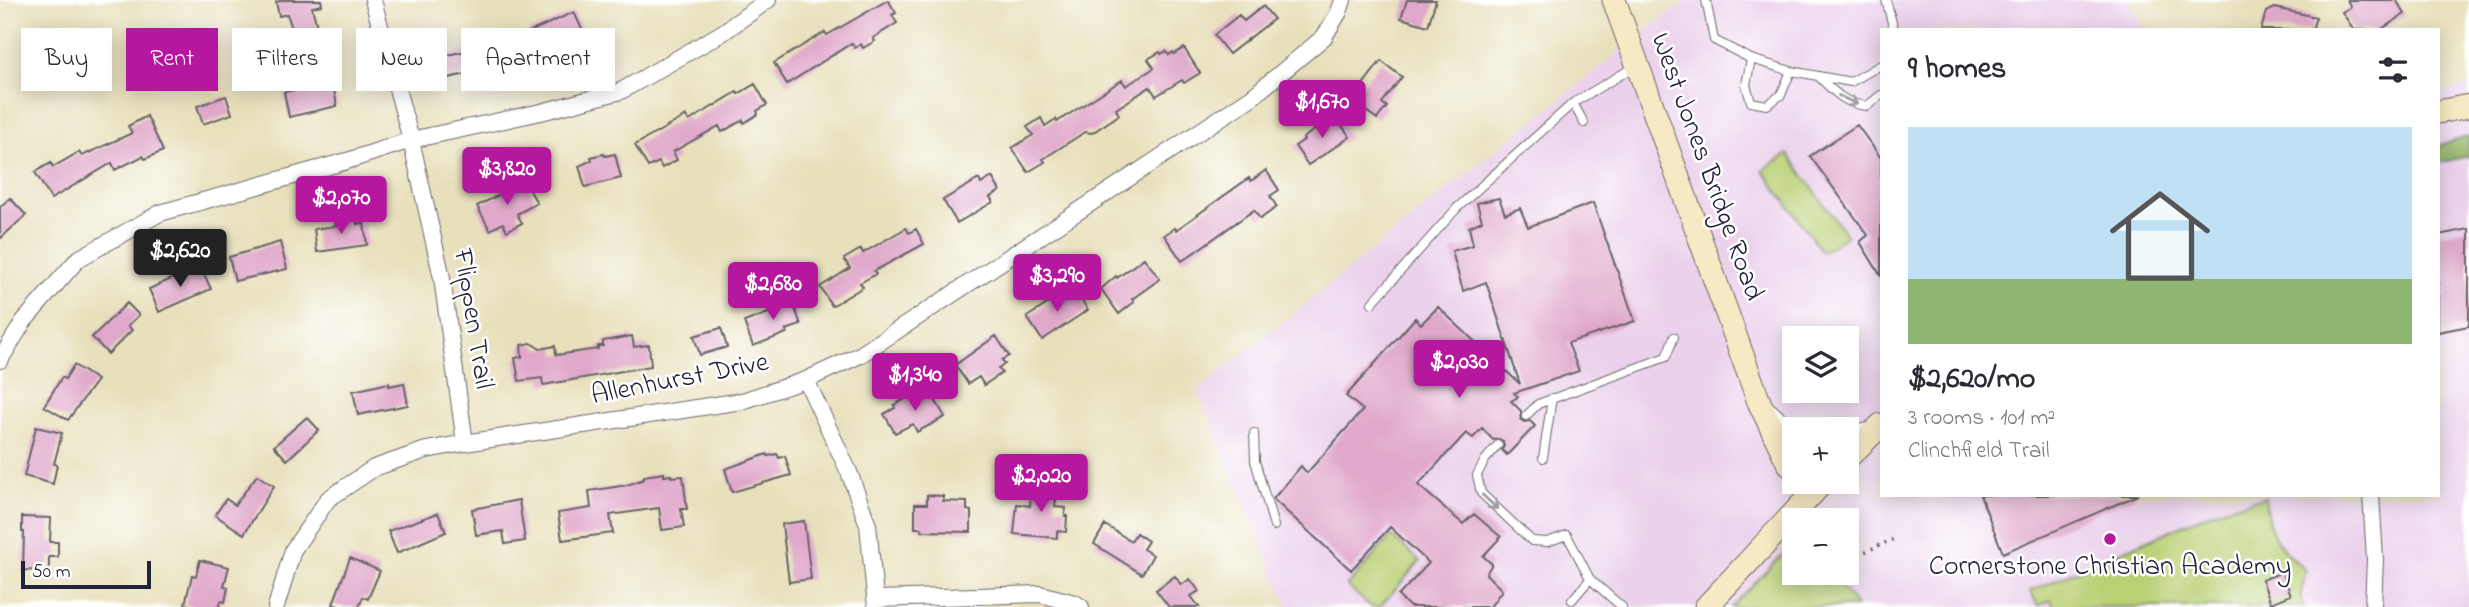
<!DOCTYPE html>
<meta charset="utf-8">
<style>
body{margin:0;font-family:"Indie Flower",sans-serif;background:#f2f2f3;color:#2b2b33;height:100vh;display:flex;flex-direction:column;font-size:26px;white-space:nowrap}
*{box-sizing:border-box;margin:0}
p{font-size:23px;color:#7c7c81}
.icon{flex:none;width:38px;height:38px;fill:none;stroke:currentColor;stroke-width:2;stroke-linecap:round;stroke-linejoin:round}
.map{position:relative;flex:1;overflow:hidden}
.drawer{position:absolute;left:1880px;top:28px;width:560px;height:469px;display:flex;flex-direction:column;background:#fff;border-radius:0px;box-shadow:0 4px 18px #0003}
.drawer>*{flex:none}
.hud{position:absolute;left:21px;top:28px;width:665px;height:63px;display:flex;gap:14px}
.fabs{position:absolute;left:1782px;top:326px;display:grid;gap:14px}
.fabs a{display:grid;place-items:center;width:77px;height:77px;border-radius:0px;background:#fff;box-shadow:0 4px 18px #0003;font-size:35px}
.scale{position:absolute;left:21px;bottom:18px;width:130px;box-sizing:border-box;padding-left:7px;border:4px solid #22223b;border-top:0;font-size:19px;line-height:24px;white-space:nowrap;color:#22223b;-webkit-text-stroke:5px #fff;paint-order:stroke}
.price{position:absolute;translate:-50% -60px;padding:0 16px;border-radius:7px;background:#b5179e;color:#fff;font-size:23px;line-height:46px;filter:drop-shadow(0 2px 4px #0008)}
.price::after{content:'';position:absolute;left:50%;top:42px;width:21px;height:16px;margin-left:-10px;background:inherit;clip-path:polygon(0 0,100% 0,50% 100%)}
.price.on{background:#222;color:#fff}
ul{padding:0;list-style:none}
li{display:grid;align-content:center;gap:14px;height:371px;padding:0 28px}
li+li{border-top:2px solid #e1e1e2}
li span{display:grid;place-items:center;height:217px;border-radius:0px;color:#555}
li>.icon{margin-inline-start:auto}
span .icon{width:126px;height:126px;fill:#fffc;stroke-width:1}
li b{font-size:30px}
h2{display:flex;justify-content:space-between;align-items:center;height:84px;padding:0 28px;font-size:30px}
.pill{padding:0 24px;border-radius:0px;background:#fff;box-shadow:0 4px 18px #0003;font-size:24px;line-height:63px}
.pill.on{background:#b5179e;color:#fff}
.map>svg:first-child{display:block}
.built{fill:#ebd1eb;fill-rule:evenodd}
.green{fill:#b9d075;stroke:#6e7958;stroke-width:2}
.forest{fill:#92b266;stroke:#5a6a50;stroke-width:2}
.building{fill:#e0a8ca}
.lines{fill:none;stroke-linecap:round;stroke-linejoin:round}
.lane-casing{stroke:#676468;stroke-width:10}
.street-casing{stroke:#676468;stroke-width:18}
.secondary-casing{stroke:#676468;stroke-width:25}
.path{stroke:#676468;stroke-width:3.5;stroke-dasharray:2 5;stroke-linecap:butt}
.lane{stroke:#fff;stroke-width:8}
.street{stroke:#fff;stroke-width:16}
.secondary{stroke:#f7e9c3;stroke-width:23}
.oneway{stroke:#9c9ca7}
.poi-dot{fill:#b5179e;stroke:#fff;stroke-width:2.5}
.labels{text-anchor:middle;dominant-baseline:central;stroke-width:5;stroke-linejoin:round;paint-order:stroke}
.street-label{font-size:28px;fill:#22223b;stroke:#fff}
.poi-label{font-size:28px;fill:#22223b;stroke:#fff}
</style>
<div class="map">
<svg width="2469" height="607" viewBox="0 0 2469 607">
<rect width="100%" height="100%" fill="#fff"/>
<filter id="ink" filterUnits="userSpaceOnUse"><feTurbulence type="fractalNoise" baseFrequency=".0143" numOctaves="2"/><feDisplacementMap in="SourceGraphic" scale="14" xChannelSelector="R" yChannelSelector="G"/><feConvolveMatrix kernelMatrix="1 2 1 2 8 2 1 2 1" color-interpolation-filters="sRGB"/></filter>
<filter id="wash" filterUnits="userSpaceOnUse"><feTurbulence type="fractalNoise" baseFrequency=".00686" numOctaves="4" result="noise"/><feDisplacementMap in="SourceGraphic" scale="28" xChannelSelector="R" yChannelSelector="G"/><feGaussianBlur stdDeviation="1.57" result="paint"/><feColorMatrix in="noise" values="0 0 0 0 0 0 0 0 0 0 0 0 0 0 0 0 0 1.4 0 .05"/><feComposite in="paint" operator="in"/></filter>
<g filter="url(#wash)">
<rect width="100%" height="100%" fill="#e8e0bb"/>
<path class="built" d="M 1687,0 L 2129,0 L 2145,30 L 1881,30 L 1881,495 L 2438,495 L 2438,94 L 2469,85 L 2469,607 L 1857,607 L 1830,572 L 1846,572 L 1846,520 L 1794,520 L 1794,543 L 1731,607 L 1288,607 L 1197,391 L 1629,43 ZM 1794,338 L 1846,338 L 1846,390 L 1794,390 ZM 1794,429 L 1846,429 L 1846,481 L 1794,481 Z"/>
<path class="green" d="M 1788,154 L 1847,236 L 1822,252 L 1763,170 Z
M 2265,497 C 2268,538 2278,545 2306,571 L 2300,597 L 2304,607 L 2054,607 L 2051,600 L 2038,606 L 2030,591 L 2220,509 Z
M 1391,536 L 1420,561 L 1380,607 L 1371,607 L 1347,586 Z
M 1794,543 L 1794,572 L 1830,572 L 1857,607 L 1731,607 Z"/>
<path class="forest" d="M 2469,136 L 2469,156 L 2438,163 L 2438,146 Z"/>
<g id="blocks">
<path class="building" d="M 283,0 L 321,0 L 322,5 L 312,7 L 317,27 L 294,34 L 287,14 L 279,16 L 276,2 Z
M 888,0 L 896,13 L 892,15 L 897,23 L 873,38 L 875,41 L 863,48 L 861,44 L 855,48 L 852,43 L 787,84 L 774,63 L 825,32 L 827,35 Z
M 1407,0 L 1436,0 L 1428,26 L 1401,18 Z
M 2347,0 L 2396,0 L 2405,14 L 2380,30 L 2354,30 L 2342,12 L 2351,7 Z
M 1263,6 L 1274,19 L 1229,54 L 1214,35 L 1239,15 L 1244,21 Z
M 2275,8 L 2316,17 L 2312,30 L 2261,30 L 2266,12 Z
M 574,12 L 585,36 L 539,57 L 527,33 Z
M 493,45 L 497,61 L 484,65 L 485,70 L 448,78 L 443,56 Z
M 1184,48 L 1200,73 L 1184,83 L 1182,80 L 1156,96 L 1150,87 L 1116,109 L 1119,115 L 1092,133 L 1085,132 L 1043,159 L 1045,162 L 1028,172 L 1012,148 L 1033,135 L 1027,127 L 1041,118 L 1045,126 L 1056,119 L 1057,122 L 1122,80 L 1126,86 L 1154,68 L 1148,59 L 1160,52 L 1161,54 L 1166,51 L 1169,55 L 1173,52 L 1174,54 Z
M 1381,61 L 1402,77 L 1382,103 L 1387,107 L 1377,119 L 1351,100 Z
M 330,69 L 337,106 L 289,117 L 284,92 L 305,88 L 303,78 L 311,76 L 310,72 Z
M 755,84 L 767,105 L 757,111 L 758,114 L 744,123 L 743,120 L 722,132 L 719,126 L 673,152 L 677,160 L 662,168 L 659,162 L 648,167 L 635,145 L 686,116 L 689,121 L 737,92 L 738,94 Z
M 226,96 L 232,114 L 203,124 L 197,106 Z
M 147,116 L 163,151 L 145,159 L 143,156 L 115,170 L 112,163 L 51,199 L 35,172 L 51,163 L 53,167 L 79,152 L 82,156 L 132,133 L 128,126 Z
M 1335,116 L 1350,137 L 1308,165 L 1295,146 L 1304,140 L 1303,138 Z
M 1857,125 L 1881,158 L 1881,276 L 1860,242 L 1868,235 L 1810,156 Z
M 604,154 L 605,156 L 615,154 L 621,178 L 585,187 L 579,166 L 592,160 L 591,157 Z
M 1266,170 L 1279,190 L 1270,196 L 1277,207 L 1260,219 L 1254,210 L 1182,261 L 1164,235 L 1175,228 L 1176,230 L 1249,178 L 1251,181 Z
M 992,177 L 1000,191 L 990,197 L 993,202 L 957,223 L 943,200 L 979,179 L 981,184 Z
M 525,182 L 537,203 L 517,214 L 522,223 L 507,231 L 503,223 L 490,230 L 477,206 Z
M 10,198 L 26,215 L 0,239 L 0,207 Z
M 1499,198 L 1505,214 L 1520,208 L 1528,227 L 1593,203 L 1635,321 L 1568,343 L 1579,371 L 1514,393 L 1518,397 L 1511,401 L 1521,411 L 1521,420 L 1525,422 L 1530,421 L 1535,426 L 1507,455 L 1502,450 L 1504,446 L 1503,441 L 1499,439 L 1493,440 L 1482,428 L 1473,438 L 1466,433 L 1418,485 L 1463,524 L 1474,514 L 1501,537 L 1483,556 L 1492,564 L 1486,574 L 1502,590 L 1490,607 L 1410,607 L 1398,596 L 1429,563 L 1390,527 L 1351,570 L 1273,499 L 1301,466 L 1307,473 L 1363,410 L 1346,396 L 1415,318 L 1421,324 L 1438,307 L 1520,384 L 1486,282 L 1463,291 L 1452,251 L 1473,245 L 1469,227 L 1482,221 L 1477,203 Z
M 357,218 L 357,224 L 364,223 L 367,245 L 317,252 L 314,229 L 336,226 L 335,220 Z
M 906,228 L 909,233 L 916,229 L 924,244 L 874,271 L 876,274 L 860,283 L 863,287 L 832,306 L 820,287 L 850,268 L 844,259 L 861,249 L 863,253 Z
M 2469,229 L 2469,326 L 2438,332 L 2438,235 Z
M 280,242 L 287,269 L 235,281 L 229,257 Z
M 1144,258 L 1160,279 L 1132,299 L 1134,302 L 1119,314 L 1101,289 L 1116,276 L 1117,278 Z
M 200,266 L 211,289 L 159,312 L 149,289 Z
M 1074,289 L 1088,310 L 1042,340 L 1027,317 L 1060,296 L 1061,298 Z
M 790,295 L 801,325 L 786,330 L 787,333 L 753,346 L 744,322 L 774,311 L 771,303 Z
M 127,303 L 139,315 L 128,326 L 132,330 L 108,354 L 92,337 Z
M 721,328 L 727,347 L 700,355 L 694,336 Z
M 632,336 L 634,347 L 649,345 L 651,366 L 543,385 L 542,378 L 519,381 L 515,358 L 522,357 L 521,345 L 531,343 L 540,349 L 555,346 L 556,355 L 598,349 L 598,346 L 603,346 L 603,341 Z
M 996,336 L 1009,356 L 1002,360 L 1005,364 L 998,368 L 1002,373 L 984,385 L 979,377 L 968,384 L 955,365 Z
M 74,365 L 97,380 L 68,420 L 44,406 L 62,377 L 65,379 Z
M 389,383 L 389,386 L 404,383 L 408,405 L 358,415 L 353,391 Z
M 922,390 L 926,396 L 931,393 L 945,417 L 917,432 L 913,424 L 895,433 L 884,414 L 895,408 L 894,405 Z
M 307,417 L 319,430 L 287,460 L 274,446 Z
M 36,427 L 62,433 L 54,464 L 57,465 L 53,484 L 24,476 Z
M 767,454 L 768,456 L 777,454 L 779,458 L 785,456 L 791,475 L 732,492 L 725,469 Z
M 664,473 L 664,476 L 671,475 L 671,477 L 683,476 L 687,509 L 681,509 L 684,527 L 662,530 L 659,508 L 610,515 L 613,533 L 562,540 L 558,513 L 591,508 L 589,491 L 627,485 L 644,479 L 644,476 Z
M 257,475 L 274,486 L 244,534 L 215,515 L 226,499 L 235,505 Z
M 1032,483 L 1058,485 L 1055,507 L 1066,508 L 1065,516 L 1067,516 L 1066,532 L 1057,531 L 1057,538 L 1014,534 L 1017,504 L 1030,506 Z
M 927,495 L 943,496 L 943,501 L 967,502 L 967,510 L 971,511 L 971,532 L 921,531 L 921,528 L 915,528 L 915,504 L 927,504 Z
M 1980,495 L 2138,495 L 2003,553 Z
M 519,500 L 525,541 L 505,544 L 503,531 L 476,535 L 472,509 Z
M 438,513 L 446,532 L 397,553 L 388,531 Z
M 22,517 L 51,518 L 50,542 L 58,542 L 58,557 L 49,557 L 49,571 L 23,570 L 24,532 L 22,532 Z
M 804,521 L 811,579 L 789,582 L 782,524 Z
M 1105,525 L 1131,541 L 1136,533 L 1148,541 L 1143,549 L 1153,555 L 1142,574 L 1094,544 Z
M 350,558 L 380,571 L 368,599 L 363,597 L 359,607 L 340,607 L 333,604 Z
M 200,560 L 229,567 L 224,586 L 228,587 L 225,602 L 221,601 L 219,607 L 196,607 L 185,604 L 192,575 L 196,576 Z
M 2282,572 L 2291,595 L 2271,603 L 2262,580 Z
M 1175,576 L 1181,585 L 1190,579 L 1199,591 L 1191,596 L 1199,607 L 1169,607 L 1156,590 Z"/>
</g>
</g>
<g filter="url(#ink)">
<use href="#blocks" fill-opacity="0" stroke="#676468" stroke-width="2"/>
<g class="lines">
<g class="lane-casing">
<path id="lane" d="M 1706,0 L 1714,40 L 1751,59 L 1791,71 L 1851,82 L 1881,65
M 1886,0 L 1894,30
M 1751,59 L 1746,85 L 1751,102 L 1767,105 L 1781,95 L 1791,71
M 1819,77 C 1834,92 1845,104 1867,106 L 1881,95
M 1573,103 L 1584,123
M 1372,303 L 1457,208 L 1573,103 L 1634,67
M 1526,416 L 1538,404 L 1666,357 L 1674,337
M 1254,433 L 1255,461 L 1274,526
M 1498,445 L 1485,460 L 1477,475 L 1481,493 L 1532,541 L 1547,542 L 1567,535 L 1590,579 L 1622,607
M 1543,458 L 1552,398
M 1572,600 L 1590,579"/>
</g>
<g class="street-casing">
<path id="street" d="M 373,0 L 411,140 L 442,278 L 465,443
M 0,360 L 24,321 L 78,259 L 160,213 L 347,161 L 411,140 L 541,112 L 621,91 L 722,33 L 768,0
M 806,380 L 849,472 L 868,525 L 876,607
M 1767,409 L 1794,433
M 1846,436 L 1876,429
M 2371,495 L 2375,559 L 2373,607
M 876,599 L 1040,594 L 1075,603 L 1081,607
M 276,607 L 293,550 L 328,499 L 374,468 L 426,450 L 465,443 L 742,401 L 806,380 L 860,355 L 1252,97 L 1324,37 L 1339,12 L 1343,0"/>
</g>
<g class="secondary-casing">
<path id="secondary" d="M 1614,0 L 1759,402 L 1788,462 L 1794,469
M 2438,112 L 2469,106
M 1846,459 L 1881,425
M 1706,607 L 1824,481"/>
</g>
<path class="path" d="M 1846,560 L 1894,539"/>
<use href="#lane" class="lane"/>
<use href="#street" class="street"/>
<use href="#secondary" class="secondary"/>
</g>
<defs><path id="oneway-shaft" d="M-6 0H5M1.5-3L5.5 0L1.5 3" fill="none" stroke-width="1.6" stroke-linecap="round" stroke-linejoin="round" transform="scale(1.75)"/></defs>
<g class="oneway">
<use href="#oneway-shaft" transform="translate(1848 100) rotate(25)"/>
<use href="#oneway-shaft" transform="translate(1490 502) rotate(43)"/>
</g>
</g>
<circle class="poi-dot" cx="2110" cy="539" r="7"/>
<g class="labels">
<g class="street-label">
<text transform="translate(1706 167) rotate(70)">West Jones Bridge Road</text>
<text transform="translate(472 319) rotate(81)">Flippen Trail</text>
<text transform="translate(680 380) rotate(-11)">Allenhurst Drive</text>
</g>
<g class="poi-label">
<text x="2110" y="567">Cornerstone Christian Academy</text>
</g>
</g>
</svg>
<div class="fabs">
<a><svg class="icon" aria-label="layers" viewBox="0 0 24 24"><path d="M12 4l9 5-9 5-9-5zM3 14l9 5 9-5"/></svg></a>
<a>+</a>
<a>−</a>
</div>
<div class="scale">50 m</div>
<b class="price" style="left:1322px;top:140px">$1,670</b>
<b class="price" style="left:507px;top:207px">$3,820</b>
<b class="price" style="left:341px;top:236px">$2,070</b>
<b class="price on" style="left:180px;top:289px">$2,620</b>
<b class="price" style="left:1057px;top:314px">$3,290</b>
<b class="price" style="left:773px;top:322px">$2,680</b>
<b class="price" style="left:1459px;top:400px">$2,030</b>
<b class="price" style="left:915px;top:413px">$1,340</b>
<b class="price" style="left:1041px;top:514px">$2,020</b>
<div class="hud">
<a class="pill">Buy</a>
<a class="pill on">Rent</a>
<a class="pill">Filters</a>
<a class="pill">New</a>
<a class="pill">Apartment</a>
</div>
<section class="drawer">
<h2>9 homes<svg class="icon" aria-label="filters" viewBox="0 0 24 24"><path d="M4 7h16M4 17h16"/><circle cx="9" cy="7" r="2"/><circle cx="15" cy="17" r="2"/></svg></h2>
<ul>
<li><span style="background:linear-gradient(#bfe0f5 70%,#8fb573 0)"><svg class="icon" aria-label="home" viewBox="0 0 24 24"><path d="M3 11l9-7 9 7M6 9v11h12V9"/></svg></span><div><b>$2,620/mo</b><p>3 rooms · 101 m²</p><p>Clinchfield Trail</p></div></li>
</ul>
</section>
</div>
